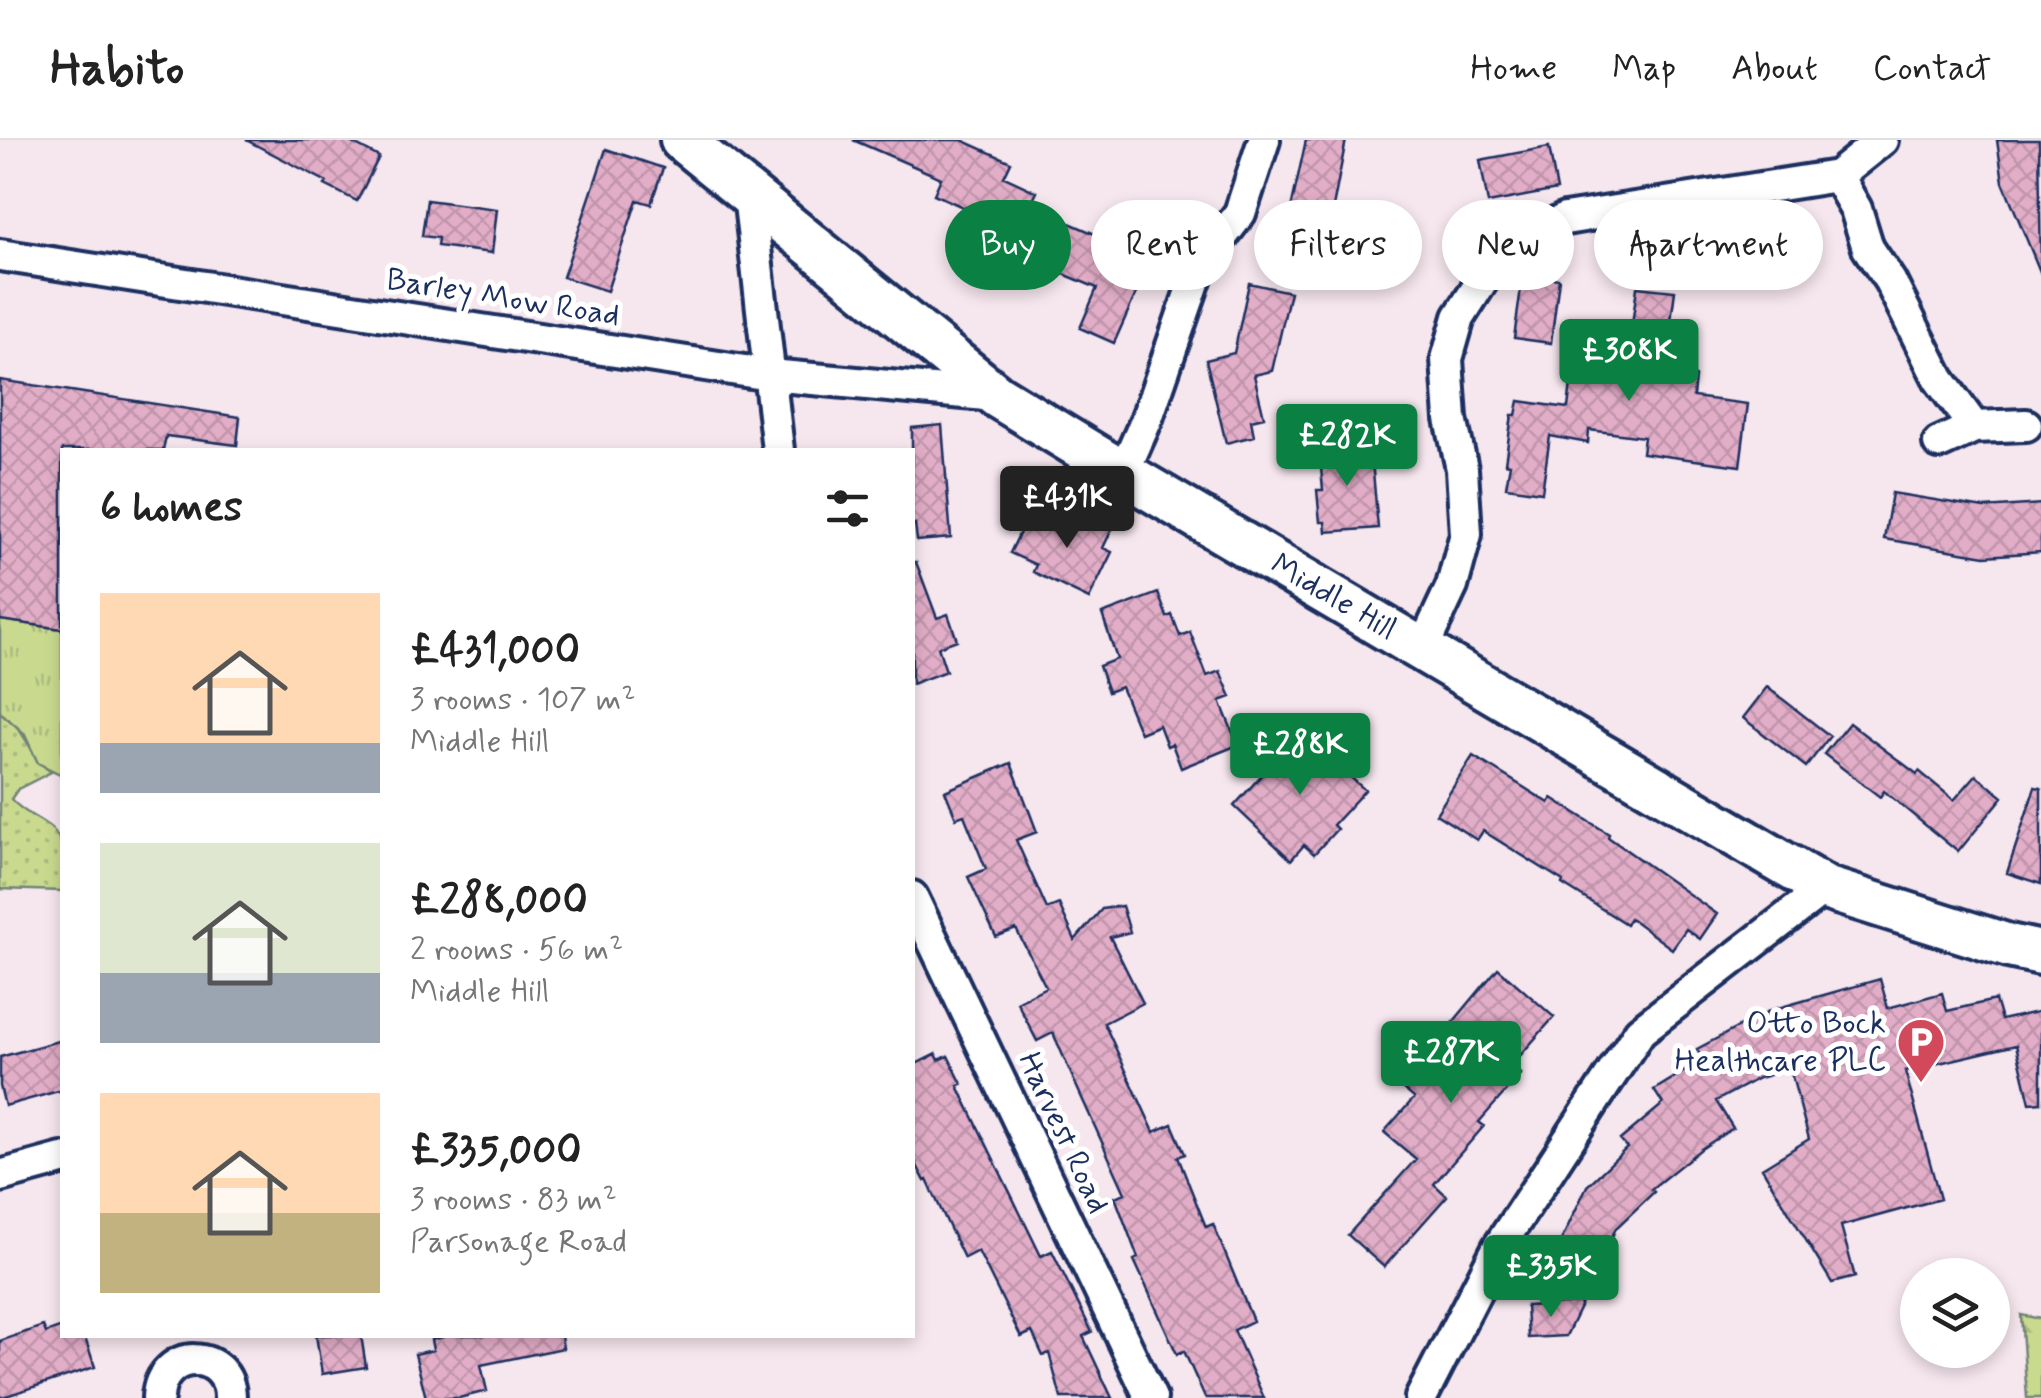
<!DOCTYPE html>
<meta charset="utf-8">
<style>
body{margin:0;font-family:Mynerve,sans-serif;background:#f6f6f6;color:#222;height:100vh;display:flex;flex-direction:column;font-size:38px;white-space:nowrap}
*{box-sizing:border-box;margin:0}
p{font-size:32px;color:#767676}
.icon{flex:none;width:55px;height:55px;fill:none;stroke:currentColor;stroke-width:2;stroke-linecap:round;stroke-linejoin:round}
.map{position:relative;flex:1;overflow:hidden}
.sheet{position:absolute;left:60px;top:308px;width:855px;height:890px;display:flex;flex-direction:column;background:#fff;border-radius:0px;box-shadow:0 5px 15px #0003}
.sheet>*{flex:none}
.hud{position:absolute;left:945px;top:60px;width:945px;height:90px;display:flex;gap:20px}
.tools{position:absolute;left:1900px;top:1118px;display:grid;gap:20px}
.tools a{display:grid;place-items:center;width:110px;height:110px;border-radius:50%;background:#fff;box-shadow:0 5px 15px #0003;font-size:50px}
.price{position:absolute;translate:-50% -85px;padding:0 22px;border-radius:10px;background:#0b8043;color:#fff;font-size:32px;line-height:65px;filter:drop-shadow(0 2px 5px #0008)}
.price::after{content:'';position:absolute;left:50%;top:60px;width:30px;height:22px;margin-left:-15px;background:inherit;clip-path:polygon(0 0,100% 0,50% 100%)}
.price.selected{background:#222;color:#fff}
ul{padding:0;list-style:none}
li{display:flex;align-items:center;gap:30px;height:250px;padding:0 40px}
li span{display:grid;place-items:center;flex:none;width:280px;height:200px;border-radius:0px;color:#555}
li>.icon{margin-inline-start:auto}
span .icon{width:120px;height:120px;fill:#fffc;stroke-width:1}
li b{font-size:42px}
h2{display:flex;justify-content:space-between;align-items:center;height:120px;padding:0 40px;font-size:42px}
.tag{padding:0 35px;border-radius:45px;background:#fff;box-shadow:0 5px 15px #0003;font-size:35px;line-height:90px}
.tag.selected{background:#0b8043;color:#fff}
header{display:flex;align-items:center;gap:60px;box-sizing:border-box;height:140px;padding:0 50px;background:#fff;border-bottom:2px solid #e0e0e0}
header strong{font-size:48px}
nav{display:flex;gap:55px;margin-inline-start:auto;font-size:35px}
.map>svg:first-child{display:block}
.grass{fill:url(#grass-dots);stroke:#728476;stroke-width:2.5}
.forest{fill:url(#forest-firs);stroke:#728476;stroke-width:2.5}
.park{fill:url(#park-tufts);stroke:#728476;stroke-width:2.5}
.building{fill:url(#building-cross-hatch);stroke:#1b2f5e;stroke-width:2.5}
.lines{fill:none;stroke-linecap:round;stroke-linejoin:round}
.street-casing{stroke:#1b2f5e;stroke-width:38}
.secondary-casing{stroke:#1b2f5e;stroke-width:50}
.street{stroke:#fff;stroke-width:30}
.secondary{stroke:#fff;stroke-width:42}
.labels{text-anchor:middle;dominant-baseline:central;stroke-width:10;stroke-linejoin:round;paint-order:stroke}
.street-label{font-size:32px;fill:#1b2f5e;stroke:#fff}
.poi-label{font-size:32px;fill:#1b2f5e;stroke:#fff;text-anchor:end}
</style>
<header>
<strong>Habito</strong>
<nav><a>Home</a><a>Map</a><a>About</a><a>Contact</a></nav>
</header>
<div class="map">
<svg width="2041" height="1258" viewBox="0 0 2041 1258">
<defs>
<pattern id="grass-dots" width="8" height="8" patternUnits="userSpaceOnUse" patternTransform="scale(2.5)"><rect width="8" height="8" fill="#c9da8f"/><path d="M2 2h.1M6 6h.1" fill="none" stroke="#acbb7e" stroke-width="1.8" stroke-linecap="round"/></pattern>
<pattern id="forest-firs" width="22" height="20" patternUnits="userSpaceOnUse" patternTransform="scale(2.5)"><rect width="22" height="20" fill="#c9da8f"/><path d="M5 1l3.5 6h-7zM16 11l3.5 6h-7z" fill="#acbb7e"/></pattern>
<pattern id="park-tufts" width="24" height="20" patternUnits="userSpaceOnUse" patternTransform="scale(2.5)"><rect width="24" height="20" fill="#c9da8f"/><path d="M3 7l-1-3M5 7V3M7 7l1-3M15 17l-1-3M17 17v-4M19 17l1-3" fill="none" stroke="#acbb7e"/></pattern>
<pattern id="building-cross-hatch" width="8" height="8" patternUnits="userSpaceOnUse" patternTransform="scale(2.5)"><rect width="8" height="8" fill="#e2adc7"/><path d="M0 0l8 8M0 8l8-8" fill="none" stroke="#c195ad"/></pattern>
</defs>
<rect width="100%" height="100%" fill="#f6e6ee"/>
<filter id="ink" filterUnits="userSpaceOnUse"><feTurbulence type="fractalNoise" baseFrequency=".01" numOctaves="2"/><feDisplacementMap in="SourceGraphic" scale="20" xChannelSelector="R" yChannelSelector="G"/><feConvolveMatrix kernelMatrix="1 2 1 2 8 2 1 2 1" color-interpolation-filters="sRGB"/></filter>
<g filter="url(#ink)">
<path class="grass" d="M 0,572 C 27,588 29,617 51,632 L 18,649 L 11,659 C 23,673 37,677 51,688 C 68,702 62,731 62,751 L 0,749 Z"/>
<path class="forest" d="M 2021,1175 L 2041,1179 L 2041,1258 L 2027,1258 Z"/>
<path class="park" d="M 0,480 L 62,489 L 62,635 L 38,623 L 24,593 L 0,572 Z"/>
<path class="building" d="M 246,0 L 346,0 L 379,17 L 357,61 L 325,45 L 327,42 Z
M 853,0 L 962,0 L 1011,22 L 1004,37 L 1037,52 L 1030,66 L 1118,104 L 1126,87 L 1159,102 L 1114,203 L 1080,188 L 1097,148 L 1016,114 L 1021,103 L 962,76 L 965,68 L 934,54 L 941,38 Z
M 1306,0 L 1346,0 L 1321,130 L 1284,123 L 1289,97 L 1285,96 Z
M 1997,0 L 2039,0 L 2041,134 L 2003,42 Z
M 1549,7 L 1557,50 L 1488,63 L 1480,20 Z
M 606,9 L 663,28 L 651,64 L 637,60 L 607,151 L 563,137 Z
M 427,60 L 497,69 L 492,113 L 437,106 L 438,98 L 422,96 Z
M 1523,134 L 1559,139 L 1551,203 L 1514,198 Z
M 1249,143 L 1290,152 L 1272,231 L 1254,235 L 1264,277 L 1251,280 L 1254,296 L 1226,303 L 1206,220 L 1234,213 Z
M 1637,147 L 1675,151 L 1664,233 L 1695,237 L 1693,257 L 1748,264 L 1740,326 L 1642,313 L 1644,297 L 1589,290 L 1588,303 L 1550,296 L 1542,352 L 1506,347 L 1510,324 L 1505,323 L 1512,275 L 1516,275 L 1519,261 L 1568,268 L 1575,209 L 1628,216 Z
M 0,240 L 240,277 L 237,305 L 166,296 L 163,310 L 62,310 L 62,489 L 0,480 Z
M 942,285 L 951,398 L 917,401 L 915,384 L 912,385 L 912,288 Z
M 1364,302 L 1366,320 L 1372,320 L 1378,388 L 1326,392 L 1325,382 L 1320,382 L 1317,350 L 1323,350 L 1319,306 Z
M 1892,353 L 1984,368 L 2041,364 L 2041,412 L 1985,416 L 1884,399 Z
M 1069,366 L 1114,385 L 1103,408 L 1112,412 L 1089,459 L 1033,432 L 1036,425 L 1010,413 L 1027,378 L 1057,393 Z
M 912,422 L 916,422 L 937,478 L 948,474 L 957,500 L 938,507 L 946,531 L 912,544 Z
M 1158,453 L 1167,477 L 1172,475 L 1180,496 L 1190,492 L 1207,536 L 1220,531 L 1231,557 L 1220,561 L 1238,605 L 1181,628 L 1172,604 L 1167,606 L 1159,585 L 1140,593 L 1121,547 L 1108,552 L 1099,526 L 1117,519 L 1102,474 Z
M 1767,547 L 1830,596 L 1806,627 L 1743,578 Z
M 1849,583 L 1917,634 L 1919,631 L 1954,660 L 1976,635 L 2003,657 L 1958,712 L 1884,651 L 1880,657 L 1824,614 Z
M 1300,592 L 1365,650 L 1333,685 L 1337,689 L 1314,714 L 1304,705 L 1291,720 L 1234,666 Z
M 1473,616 L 1549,663 L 1552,658 L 1609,694 L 1608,697 L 1717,774 L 1700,799 L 1686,789 L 1672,809 L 1630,778 L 1626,784 L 1562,744 L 1563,741 L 1483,691 L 1477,700 L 1436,674 Z
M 1011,623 L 1037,692 L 1016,700 L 1047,769 L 1059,764 L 1075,800 L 1102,769 L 1122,766 L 1130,792 L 1110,797 L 1143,863 L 1104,883 L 1154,992 L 1172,984 L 1185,1014 L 1178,1017 L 1206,1087 L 1213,1084 L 1253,1181 L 1234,1190 L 1264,1258 L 1205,1258 L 1184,1211 L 1177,1214 L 1134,1120 L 1138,1118 L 1115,1057 L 1125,1053 L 1076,945 L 1053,893 L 1037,901 L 1017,862 L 1046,847 L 1016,789 L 996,797 L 968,737 L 986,729 L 964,675 L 956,678 L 945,651 Z
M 2035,647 L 2041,648 L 2041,744 L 2007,733 Z
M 1498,828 L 1554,877 L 1511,926 L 1521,934 L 1479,982 L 1484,986 L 1434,1044 L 1447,1056 L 1384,1127 L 1348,1095 L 1416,1019 L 1384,992 L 1414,958 L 1400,946 Z
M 1880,839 L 1888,868 L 1942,853 L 1947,871 L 1995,860 L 2001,880 L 2041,871 L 2041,962 L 2030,963 L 2016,905 L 1905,931 L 1940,1059 L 1841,1086 L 1855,1137 L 1832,1143 L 1762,1028 L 1809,999 L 1790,929 L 1759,938 L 1716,961 L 1733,988 L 1701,1009 L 1651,1049 L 1654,1052 L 1616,1088 L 1590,1145 L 1549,1126 L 1587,1046 L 1627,1008 L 1620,1000 L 1663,964 L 1654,950 L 1703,920 L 1697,909 L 1771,870 Z
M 62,900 L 62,950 L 5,966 L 0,946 L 0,917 Z
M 936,914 L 939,920 L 948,916 L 962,944 L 958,946 L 1041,1116 L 1052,1111 L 1092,1192 L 1083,1196 L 1112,1258 L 1061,1258 L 1049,1213 L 1043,1216 L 1032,1192 L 1021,1197 L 978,1111 L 964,1118 L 927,1040 L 925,1041 L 912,1016 L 912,926 Z
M 1582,1163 L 1566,1196 L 1528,1198 L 1526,1166 Z
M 43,1186 L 46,1193 L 62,1187 L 62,1195 L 84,1195 L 95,1227 L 0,1258 L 0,1201 Z
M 316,1195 L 361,1195 L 366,1227 L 322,1234 Z
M 450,1195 L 561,1195 L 563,1208 L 481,1225 L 487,1251 L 459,1258 L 426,1258 L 415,1214 L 433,1210 L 431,1200 Z"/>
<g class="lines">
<g class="street-casing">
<path id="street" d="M 1837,36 L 1882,0
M 749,55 L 778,310
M 0,115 L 770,235 L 997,256
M 1939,303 L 1974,287
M 1123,333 L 1146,281 L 1200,125 L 1240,73 L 1264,0
M 1422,510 L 1452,446 L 1466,394 L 1462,329 L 1451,279 L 1447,219 L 1459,177 L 1487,133 L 1516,106 L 1565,79 L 1837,36 L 1856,69 L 1868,108 L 1890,141 L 1939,239 L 1974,287 L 2026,285
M 912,757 L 1151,1258
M 0,1036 L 62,1019
M 158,1258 C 160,1207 230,1208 230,1258
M 1421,1258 L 1498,1108 L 1640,891 L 1825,748"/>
</g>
<g class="secondary-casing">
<g id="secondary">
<path id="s1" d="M 682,0 L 997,256 L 1123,333 L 1825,748 L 2009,806 L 2041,813"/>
</g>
</g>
<use href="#street" class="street"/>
<use href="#secondary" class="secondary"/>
</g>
</g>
<defs>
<g id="parking-pin" transform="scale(2.5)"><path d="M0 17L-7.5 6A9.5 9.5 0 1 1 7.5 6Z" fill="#d1495b" stroke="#fff"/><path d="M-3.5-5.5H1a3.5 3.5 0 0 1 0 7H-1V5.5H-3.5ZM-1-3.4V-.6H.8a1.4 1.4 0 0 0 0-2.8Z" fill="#fff"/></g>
</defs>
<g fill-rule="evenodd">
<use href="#parking-pin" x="1921" y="902"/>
</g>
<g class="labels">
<g class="street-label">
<text transform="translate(503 158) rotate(9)">Barley Mow Road</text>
<text stroke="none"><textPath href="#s1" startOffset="798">Middle Hill</textPath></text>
<text transform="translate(1063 993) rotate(65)">Harvest Road</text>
</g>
<g class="poi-label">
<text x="1886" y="884">Otto Bock<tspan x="1886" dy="37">Healthcare PLC</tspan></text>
</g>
</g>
</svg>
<div class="tools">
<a><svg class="icon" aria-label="layers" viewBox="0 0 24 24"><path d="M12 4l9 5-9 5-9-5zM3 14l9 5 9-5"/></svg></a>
</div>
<b class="price" style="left:1629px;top:264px">£308K</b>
<b class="price" style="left:1347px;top:349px">£282K</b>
<b class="price selected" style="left:1067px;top:411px">£431K</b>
<b class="price" style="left:1300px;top:658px">£288K</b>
<b class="price" style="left:1451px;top:966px">£287K</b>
<b class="price" style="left:1551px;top:1180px">£335K</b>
<div class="hud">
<a class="tag selected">Buy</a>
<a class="tag">Rent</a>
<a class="tag">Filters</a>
<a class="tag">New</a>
<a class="tag">Apartment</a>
</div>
<section class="sheet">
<h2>6 homes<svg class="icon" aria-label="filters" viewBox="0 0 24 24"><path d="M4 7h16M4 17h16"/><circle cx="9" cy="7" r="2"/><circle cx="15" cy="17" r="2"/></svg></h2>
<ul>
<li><span style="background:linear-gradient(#ffd9b3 75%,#9aa5b1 0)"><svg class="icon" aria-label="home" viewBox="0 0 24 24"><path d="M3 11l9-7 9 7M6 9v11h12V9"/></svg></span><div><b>£431,000</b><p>3 rooms · 107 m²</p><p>Middle Hill</p></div></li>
<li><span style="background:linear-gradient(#dfe7d0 65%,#9aa5b1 0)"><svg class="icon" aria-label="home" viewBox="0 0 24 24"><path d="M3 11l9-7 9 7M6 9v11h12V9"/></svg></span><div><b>£288,000</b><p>2 rooms · 56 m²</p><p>Middle Hill</p></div></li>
<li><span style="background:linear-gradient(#ffd9b3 60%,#c2b280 0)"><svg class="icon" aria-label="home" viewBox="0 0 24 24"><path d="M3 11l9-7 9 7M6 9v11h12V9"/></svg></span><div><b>£335,000</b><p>3 rooms · 83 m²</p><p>Parsonage Road</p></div></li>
</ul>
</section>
</div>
